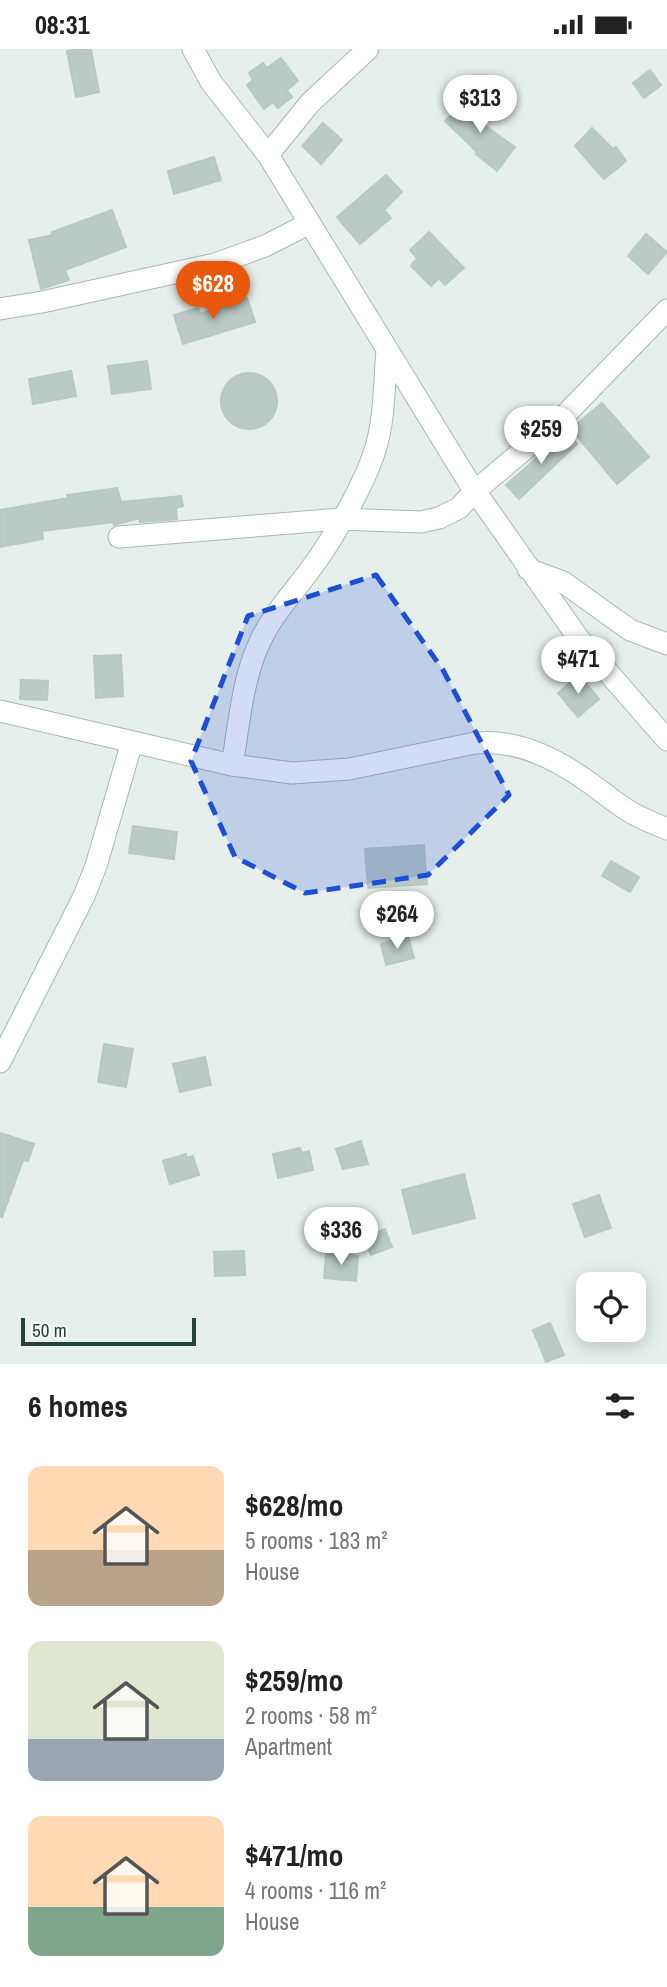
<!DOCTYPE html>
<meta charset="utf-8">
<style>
body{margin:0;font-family:"Archivo Narrow",sans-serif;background:#f2f2f2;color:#222;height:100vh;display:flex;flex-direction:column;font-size:26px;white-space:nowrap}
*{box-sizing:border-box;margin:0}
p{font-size:23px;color:#767676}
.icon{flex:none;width:38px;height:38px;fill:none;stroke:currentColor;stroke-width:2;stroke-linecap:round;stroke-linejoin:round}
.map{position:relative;height:1315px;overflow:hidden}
.panel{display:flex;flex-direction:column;background:#fff;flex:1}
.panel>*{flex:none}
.controls{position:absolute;left:576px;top:1223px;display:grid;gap:14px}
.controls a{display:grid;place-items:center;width:70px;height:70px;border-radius:14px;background:#fff;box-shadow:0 4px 18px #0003;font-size:35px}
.scale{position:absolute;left:21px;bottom:18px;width:175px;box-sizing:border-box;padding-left:7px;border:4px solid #24423a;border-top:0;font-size:19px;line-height:24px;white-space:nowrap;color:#24423a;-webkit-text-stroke:5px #f7fbf9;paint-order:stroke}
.price{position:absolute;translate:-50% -60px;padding:0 16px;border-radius:24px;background:#fff;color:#222;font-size:23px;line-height:46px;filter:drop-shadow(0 2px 4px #0008)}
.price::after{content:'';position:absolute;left:50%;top:42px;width:21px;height:16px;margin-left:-10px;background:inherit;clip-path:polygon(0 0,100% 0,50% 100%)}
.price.selected{background:#ea580c;color:#fff}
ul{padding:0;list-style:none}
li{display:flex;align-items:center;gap:21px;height:175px;padding:0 28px}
li span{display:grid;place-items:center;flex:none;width:196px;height:140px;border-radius:14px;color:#555}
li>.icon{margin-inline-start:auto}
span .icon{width:84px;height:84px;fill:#fffc;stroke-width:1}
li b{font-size:30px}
h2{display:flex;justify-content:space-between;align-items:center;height:84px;padding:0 28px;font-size:30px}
.status{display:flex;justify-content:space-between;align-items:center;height:49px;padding:0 35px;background:#fff;direction:ltr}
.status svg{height:19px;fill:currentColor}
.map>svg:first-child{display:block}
.building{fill:#bbcac4;stroke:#b8c9c2;stroke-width:2}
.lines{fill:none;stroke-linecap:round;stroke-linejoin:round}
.minor-casing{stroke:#a8b8b2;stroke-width:23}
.minor{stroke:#fff;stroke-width:21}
.marked{fill:#1d4ed8;fill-opacity:0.2;stroke:#1d4ed8;stroke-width:5;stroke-dasharray:14 9;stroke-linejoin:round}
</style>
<div class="status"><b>08:31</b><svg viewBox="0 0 49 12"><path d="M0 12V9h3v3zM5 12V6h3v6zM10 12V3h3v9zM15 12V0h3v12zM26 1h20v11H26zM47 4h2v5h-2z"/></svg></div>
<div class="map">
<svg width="667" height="1315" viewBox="0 0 667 1315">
<rect width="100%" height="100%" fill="#e6efeb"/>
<path class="building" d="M 78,0 L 91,0 L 99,43 L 76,48 L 67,2 Z
M 281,9 L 298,32 L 287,41 L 292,48 L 278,59 L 273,53 L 264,60 L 247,36 L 253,31 L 249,24 L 263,14 L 267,19 Z
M 650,21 L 661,36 L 644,49 L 633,34 Z
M 466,50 L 484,68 L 480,73 L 515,98 L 497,122 L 476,105 L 477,103 L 445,72 Z
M 323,74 L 342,91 L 321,115 L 302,97 Z
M 592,79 L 613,100 L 616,98 L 626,112 L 604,130 L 575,97 Z
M 214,108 L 221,131 L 174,145 L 168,122 Z
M 386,126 L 402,143 L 384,161 L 391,169 L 360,195 L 337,168 Z
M 112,161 L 126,198 L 65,221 L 69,231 L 41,240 L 29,191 L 53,186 L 52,183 Z
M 429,183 L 464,219 L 445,236 L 439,229 L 431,237 L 411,217 L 417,209 L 410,201 Z
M 646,185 L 667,203 L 648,225 L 628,207 Z
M 247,249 L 255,273 L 183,295 L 174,266 L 198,259 L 200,265 Z
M 147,312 L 151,340 L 112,345 L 108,317 Z
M 71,322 L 76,347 L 33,355 L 29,330 Z
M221 352a28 28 0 1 1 56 0a28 28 0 1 1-56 0Z
M 602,354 L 649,408 L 617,435 L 571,380 Z
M 566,383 L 577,395 L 519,450 L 506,436 Z
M 117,439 L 121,453 L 181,447 L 183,457 L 176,459 L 177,470 L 140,473 L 140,469 L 114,476 L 113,473 L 42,482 L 43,490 L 0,498 L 0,461 L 68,449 L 67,446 Z
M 121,606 L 123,647 L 96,649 L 94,607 Z
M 579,626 L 599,650 L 578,668 L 558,644 Z
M 21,631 L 48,632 L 47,651 L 20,650 Z
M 133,777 L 177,783 L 174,810 L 129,804 Z
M 424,796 L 427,835 L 368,839 L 365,800 Z
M 611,812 L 639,828 L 630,843 L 602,827 Z
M 408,887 L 414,909 L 386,916 L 381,895 Z
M 104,995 L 133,1000 L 126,1038 L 98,1033 Z
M 205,1008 L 211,1036 L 180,1043 L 173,1015 Z
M 0,1084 L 34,1095 L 28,1112 L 23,1111 L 2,1168 L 0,1167 Z
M 361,1092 L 368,1115 L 343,1120 L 336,1100 Z
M 300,1099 L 302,1104 L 309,1102 L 313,1121 L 278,1129 L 273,1105 Z
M 186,1105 L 187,1109 L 193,1107 L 199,1126 L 170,1135 L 163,1112 Z
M 464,1125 L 475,1169 L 413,1185 L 402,1141 Z
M 599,1146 L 611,1179 L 585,1188 L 573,1155 Z
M 385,1180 L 392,1198 L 371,1206 L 364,1188 Z
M 244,1202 L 245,1226 L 215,1227 L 214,1203 Z
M 326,1203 L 358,1207 L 356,1232 L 324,1229 Z
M 550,1274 L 564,1306 L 546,1313 L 533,1281 Z"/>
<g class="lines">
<g class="minor-casing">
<path id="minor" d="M 193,0 L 211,33 L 268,106 L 468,432 L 579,590 L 667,691
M 268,106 L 310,54 L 368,0
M 0,260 L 42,253 L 215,215 L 265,197 L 310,174
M 119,488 L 340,470 L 421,473 L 439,469 L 459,459 L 475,442 L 563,368 L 667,261
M 528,520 L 563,533 L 630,581 L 667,595
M 0,662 L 232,716 L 292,724 L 349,720 L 475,694 C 515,690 555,709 587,732 C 602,742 616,755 632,764 C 643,770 655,775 667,780
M 232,716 C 239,677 242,633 258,597 C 271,566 296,541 315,514 C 335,486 365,434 375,401 C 385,370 384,334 387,301
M 0,1013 L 84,847 L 96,817 L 132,693"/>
</g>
<use href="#minor" class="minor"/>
</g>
<path class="marked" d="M 376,526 L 443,621 L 509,746 L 428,826 L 305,844 L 235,808 L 191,712 L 248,567 Z"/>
</svg>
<div class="controls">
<a><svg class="icon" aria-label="locate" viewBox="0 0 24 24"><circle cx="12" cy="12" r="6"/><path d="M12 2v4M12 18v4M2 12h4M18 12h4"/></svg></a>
</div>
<div class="scale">50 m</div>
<b class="price" style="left:480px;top:86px">$313</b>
<b class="price selected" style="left:213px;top:272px">$628</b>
<b class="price" style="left:541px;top:417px">$259</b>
<b class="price" style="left:578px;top:647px">$471</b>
<b class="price" style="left:397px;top:902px">$264</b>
<b class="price" style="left:341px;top:1218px">$336</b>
</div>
<section class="panel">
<h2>6 homes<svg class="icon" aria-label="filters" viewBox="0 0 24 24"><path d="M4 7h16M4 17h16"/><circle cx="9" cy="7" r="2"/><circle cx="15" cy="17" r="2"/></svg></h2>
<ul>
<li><span style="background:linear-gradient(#ffd9b3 60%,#b9a48a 0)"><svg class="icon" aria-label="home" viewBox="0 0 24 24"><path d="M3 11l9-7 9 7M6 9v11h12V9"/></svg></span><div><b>$628/mo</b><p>5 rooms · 183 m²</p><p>House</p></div></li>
<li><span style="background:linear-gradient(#dfe7d0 70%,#9aa5b1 0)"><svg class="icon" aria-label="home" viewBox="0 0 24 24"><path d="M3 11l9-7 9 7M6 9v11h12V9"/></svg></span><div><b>$259/mo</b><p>2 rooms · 58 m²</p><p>Apartment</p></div></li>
<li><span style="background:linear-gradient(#ffd9b3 65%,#7fa58c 0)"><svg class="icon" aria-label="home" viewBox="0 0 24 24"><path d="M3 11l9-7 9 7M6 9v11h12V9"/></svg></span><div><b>$471/mo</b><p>4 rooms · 116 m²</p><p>House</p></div></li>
</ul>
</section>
